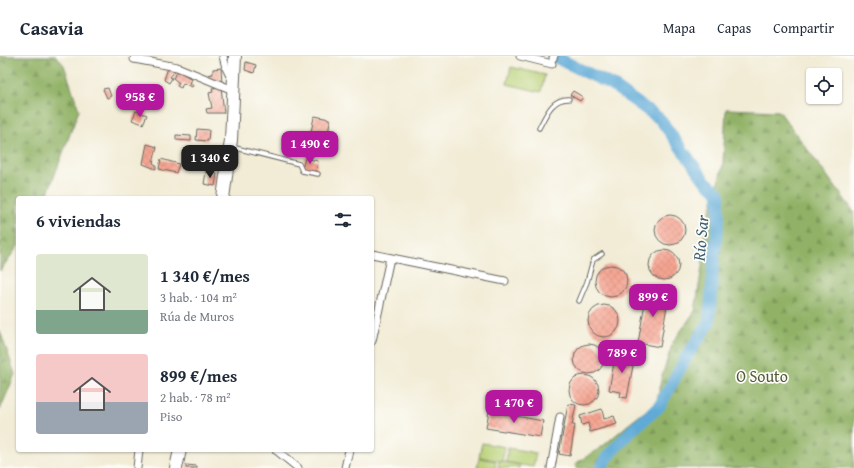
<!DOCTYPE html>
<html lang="es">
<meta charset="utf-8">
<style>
body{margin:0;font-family:"Gentium Book Plus",serif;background:#f6f6f7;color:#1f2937;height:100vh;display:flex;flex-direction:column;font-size:15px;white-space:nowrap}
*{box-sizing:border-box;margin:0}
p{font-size:13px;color:#747a83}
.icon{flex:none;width:22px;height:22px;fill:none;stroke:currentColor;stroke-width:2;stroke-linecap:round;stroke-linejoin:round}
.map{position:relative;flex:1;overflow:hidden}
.side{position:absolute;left:16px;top:140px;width:358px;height:256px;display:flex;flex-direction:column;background:#fff;border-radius:4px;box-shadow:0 1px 3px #0004}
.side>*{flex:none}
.buttons{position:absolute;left:806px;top:12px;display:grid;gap:8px}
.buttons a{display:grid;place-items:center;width:36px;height:36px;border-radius:4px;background:#fff;box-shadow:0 1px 3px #0004;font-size:20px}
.price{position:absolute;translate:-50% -34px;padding:0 9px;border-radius:8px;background:#b5179e;color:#fff;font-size:13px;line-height:26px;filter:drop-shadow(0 1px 2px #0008)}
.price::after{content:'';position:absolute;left:50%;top:24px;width:12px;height:9px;margin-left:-6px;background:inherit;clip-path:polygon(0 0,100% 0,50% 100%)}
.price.active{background:#222;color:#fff}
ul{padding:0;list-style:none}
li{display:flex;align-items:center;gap:12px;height:100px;padding:0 20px}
li span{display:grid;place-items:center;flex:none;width:112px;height:80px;border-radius:4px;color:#555}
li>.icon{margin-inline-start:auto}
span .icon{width:48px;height:48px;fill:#fffc;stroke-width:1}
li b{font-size:17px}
h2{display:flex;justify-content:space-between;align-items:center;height:48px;padding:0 20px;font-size:17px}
header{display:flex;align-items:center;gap:24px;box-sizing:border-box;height:56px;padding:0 20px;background:#fff;border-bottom:1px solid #e0e1e3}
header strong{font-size:19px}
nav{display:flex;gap:22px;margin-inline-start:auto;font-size:14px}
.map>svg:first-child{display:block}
.green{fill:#b7d075;stroke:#6a7648}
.forest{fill:url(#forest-firs);stroke:#566741}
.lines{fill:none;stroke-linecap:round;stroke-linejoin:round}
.river{stroke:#5eaad7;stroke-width:12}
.building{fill:url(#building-cross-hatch)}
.lane-casing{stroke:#67655d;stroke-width:5.5}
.street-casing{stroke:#67655d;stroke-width:9}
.primary-casing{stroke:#67655d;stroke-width:14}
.lane{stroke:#fff;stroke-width:3.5}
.street{stroke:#fff;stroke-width:7}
.primary{stroke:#fff;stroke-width:12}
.labels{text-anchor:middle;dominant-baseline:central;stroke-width:3.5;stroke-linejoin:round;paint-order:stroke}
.park-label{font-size:16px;fill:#525b3b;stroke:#fdfcf7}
.water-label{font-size:17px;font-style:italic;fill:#3a5c70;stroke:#fdfcf7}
</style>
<header>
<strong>Casavia</strong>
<nav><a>Mapa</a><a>Capas</a><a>Compartir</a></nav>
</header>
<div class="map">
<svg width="854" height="412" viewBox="0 0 854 412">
<defs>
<pattern id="forest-firs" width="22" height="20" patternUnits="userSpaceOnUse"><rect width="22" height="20" fill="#91b266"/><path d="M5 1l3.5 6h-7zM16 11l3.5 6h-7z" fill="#7c9858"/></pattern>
<pattern id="building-cross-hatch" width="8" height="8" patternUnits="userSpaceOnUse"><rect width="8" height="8" fill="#f6a492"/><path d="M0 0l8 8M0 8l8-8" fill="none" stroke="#d28d7d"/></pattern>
</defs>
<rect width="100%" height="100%" fill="#fdfcf7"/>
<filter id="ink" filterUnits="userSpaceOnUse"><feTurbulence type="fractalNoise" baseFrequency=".025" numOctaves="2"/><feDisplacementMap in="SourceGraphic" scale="8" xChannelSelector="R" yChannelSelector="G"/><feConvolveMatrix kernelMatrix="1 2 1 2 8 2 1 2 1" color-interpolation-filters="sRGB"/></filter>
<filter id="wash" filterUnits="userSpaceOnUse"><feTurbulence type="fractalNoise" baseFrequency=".012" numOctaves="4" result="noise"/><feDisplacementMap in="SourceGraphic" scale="16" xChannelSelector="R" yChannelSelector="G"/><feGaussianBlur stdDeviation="0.9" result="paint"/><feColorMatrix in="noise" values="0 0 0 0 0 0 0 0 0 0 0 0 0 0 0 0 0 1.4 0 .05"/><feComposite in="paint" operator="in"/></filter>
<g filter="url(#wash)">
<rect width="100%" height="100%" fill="#f2ecd6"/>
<path class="green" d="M 511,11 L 545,19 L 541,36 L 507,28 Z
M 482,387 L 505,391 L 502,405 L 479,401 Z
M 508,392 L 536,397 L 533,411 L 506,406 Z
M 479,402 L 496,405 L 495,412 L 477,412 Z
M 499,405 L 520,409 L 519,412 L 498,412 Z"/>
<path class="forest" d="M 0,0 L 56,0 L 64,9 L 79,54 L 46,142 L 18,142 L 18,190 L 0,215 Z
M 726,53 L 779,55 L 854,156 L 854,412 L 576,412 L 575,408 L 603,390 L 630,367 L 657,346 L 661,323 L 673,286 L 695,255 L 702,211 L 705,173 L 723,109 Z
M 0,275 L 15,318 L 0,354 Z"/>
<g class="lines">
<path class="river" d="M 553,0 L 612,29 L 660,63 L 705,125 L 719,137 L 719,164 L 714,202 L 709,267 L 687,300 L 659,351 L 631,375 L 607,401 L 601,412"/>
</g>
<g id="blocks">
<path class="building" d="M 246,6 L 256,9 L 254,17 L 245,14 Z
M 168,12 L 175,15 L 170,21 L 172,22 L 169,27 L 164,24 Z
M 221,12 L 222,28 L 209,23 L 208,19 L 213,18 L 213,13 Z
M 178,15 L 192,23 L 190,27 L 193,29 L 192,31 L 183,27 L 181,32 L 177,30 L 179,27 L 173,22 Z
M 221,31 L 224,57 L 207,57 L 206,53 L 212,52 L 209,37 L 213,36 L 212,32 Z
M 108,32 L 111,40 L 107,42 L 103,33 Z
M 573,35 L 583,41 L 580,45 L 570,39 Z
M 136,55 L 147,59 L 143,68 L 132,64 Z
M 315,60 L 329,63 L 330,65 L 328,79 L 326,81 L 322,80 L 321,85 L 312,83 L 313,78 L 311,76 L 314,61 Z
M 197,73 L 209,74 L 208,85 L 196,84 Z
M 176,79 L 191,80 L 191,85 L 176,84 Z
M 147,88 L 157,91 L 153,107 L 156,109 L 156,113 L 143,108 Z
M 305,102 L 318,105 L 316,116 L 302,113 Z
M 161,103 L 179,108 L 176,117 L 159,113 Z
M 206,116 L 217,118 L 215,130 L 204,128 Z
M655 174a15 15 0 1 1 30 0a15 15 0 1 1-30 0Z
M649 209a15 15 0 1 1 30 0a15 15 0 1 1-30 0Z
M595 225a16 16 0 1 1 32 0a16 16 0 1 1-32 0Z
M 642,233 L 669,238 L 660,291 L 638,287 L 646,241 L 641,240 Z
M588 265a16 16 0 1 1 32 0a16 16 0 1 1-32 0Z
M574 303a15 15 0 1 1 30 0a15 15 0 1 1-30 0Z
M 616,296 L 635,299 L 627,342 L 620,341 L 621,336 L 609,334 Z
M569 334a15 15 0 1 1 30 0a15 15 0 1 1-30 0Z
M 568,348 L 576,349 L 572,369 L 575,369 L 570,400 L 559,398 Z
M 602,353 L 604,363 L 614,360 L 617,368 L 590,376 L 588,367 L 582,369 L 580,360 Z
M 489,355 L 543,365 L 540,381 L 486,372 Z
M 186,409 L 197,410 L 197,412 L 186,412 Z"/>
</g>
</g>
<g filter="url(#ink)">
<use href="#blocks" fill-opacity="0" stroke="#67655d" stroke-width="1"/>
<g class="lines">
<g class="lane-casing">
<path id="lane" d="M 539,72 C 546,59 552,42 569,43
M 232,91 L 299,108 L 302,115 L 318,118
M 579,245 L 587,226 L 593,204 L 602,198"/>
</g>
<g class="street-casing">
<path id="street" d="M 223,0 L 226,12 L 232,24
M 520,0 L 552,8
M 553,2 L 554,0
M 134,3 L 177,11 L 233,34
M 372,198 L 505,225
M 372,285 L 390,202
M 276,394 L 298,412
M 137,412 L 139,394
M 345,412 L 349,394
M 551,412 L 560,361"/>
</g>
<g class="primary-casing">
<path id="primary" d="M 223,142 L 231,84 L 235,0
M 176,412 L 180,394"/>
</g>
<use href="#lane" class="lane"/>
<use href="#street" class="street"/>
<use href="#primary" class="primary"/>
</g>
</g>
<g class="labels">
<g class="park-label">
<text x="762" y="320">O Souto</text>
</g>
<g class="water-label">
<text transform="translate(700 182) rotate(-85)">Río Sar</text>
</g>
</g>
</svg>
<div class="buttons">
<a><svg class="icon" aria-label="locate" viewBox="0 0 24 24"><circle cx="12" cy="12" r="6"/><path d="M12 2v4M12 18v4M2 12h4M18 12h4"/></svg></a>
</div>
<b class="price" style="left:140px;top:62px">958 €</b>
<b class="price" style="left:310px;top:109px">1 490 €</b>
<b class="price active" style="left:210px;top:123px">1 340 €</b>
<b class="price" style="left:653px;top:262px">899 €</b>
<b class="price" style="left:622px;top:318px">789 €</b>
<b class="price" style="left:514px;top:368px">1 470 €</b>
<section class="side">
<h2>6 viviendas<svg class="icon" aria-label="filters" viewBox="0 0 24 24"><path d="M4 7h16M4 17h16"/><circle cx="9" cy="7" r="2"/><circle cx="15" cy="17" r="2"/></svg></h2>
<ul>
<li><span style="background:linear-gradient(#dfe7d0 70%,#7fa58c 0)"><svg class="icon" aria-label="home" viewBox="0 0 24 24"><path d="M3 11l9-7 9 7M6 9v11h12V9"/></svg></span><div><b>1 340 €/mes</b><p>3 hab. · 104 m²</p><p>Rúa de Muros</p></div></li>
<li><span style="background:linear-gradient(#f6c9c9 60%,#9aa5b1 0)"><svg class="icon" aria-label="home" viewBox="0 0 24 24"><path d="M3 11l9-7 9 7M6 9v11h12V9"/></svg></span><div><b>899 €/mes</b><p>2 hab. · 78 m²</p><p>Piso</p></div></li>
</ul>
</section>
</div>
